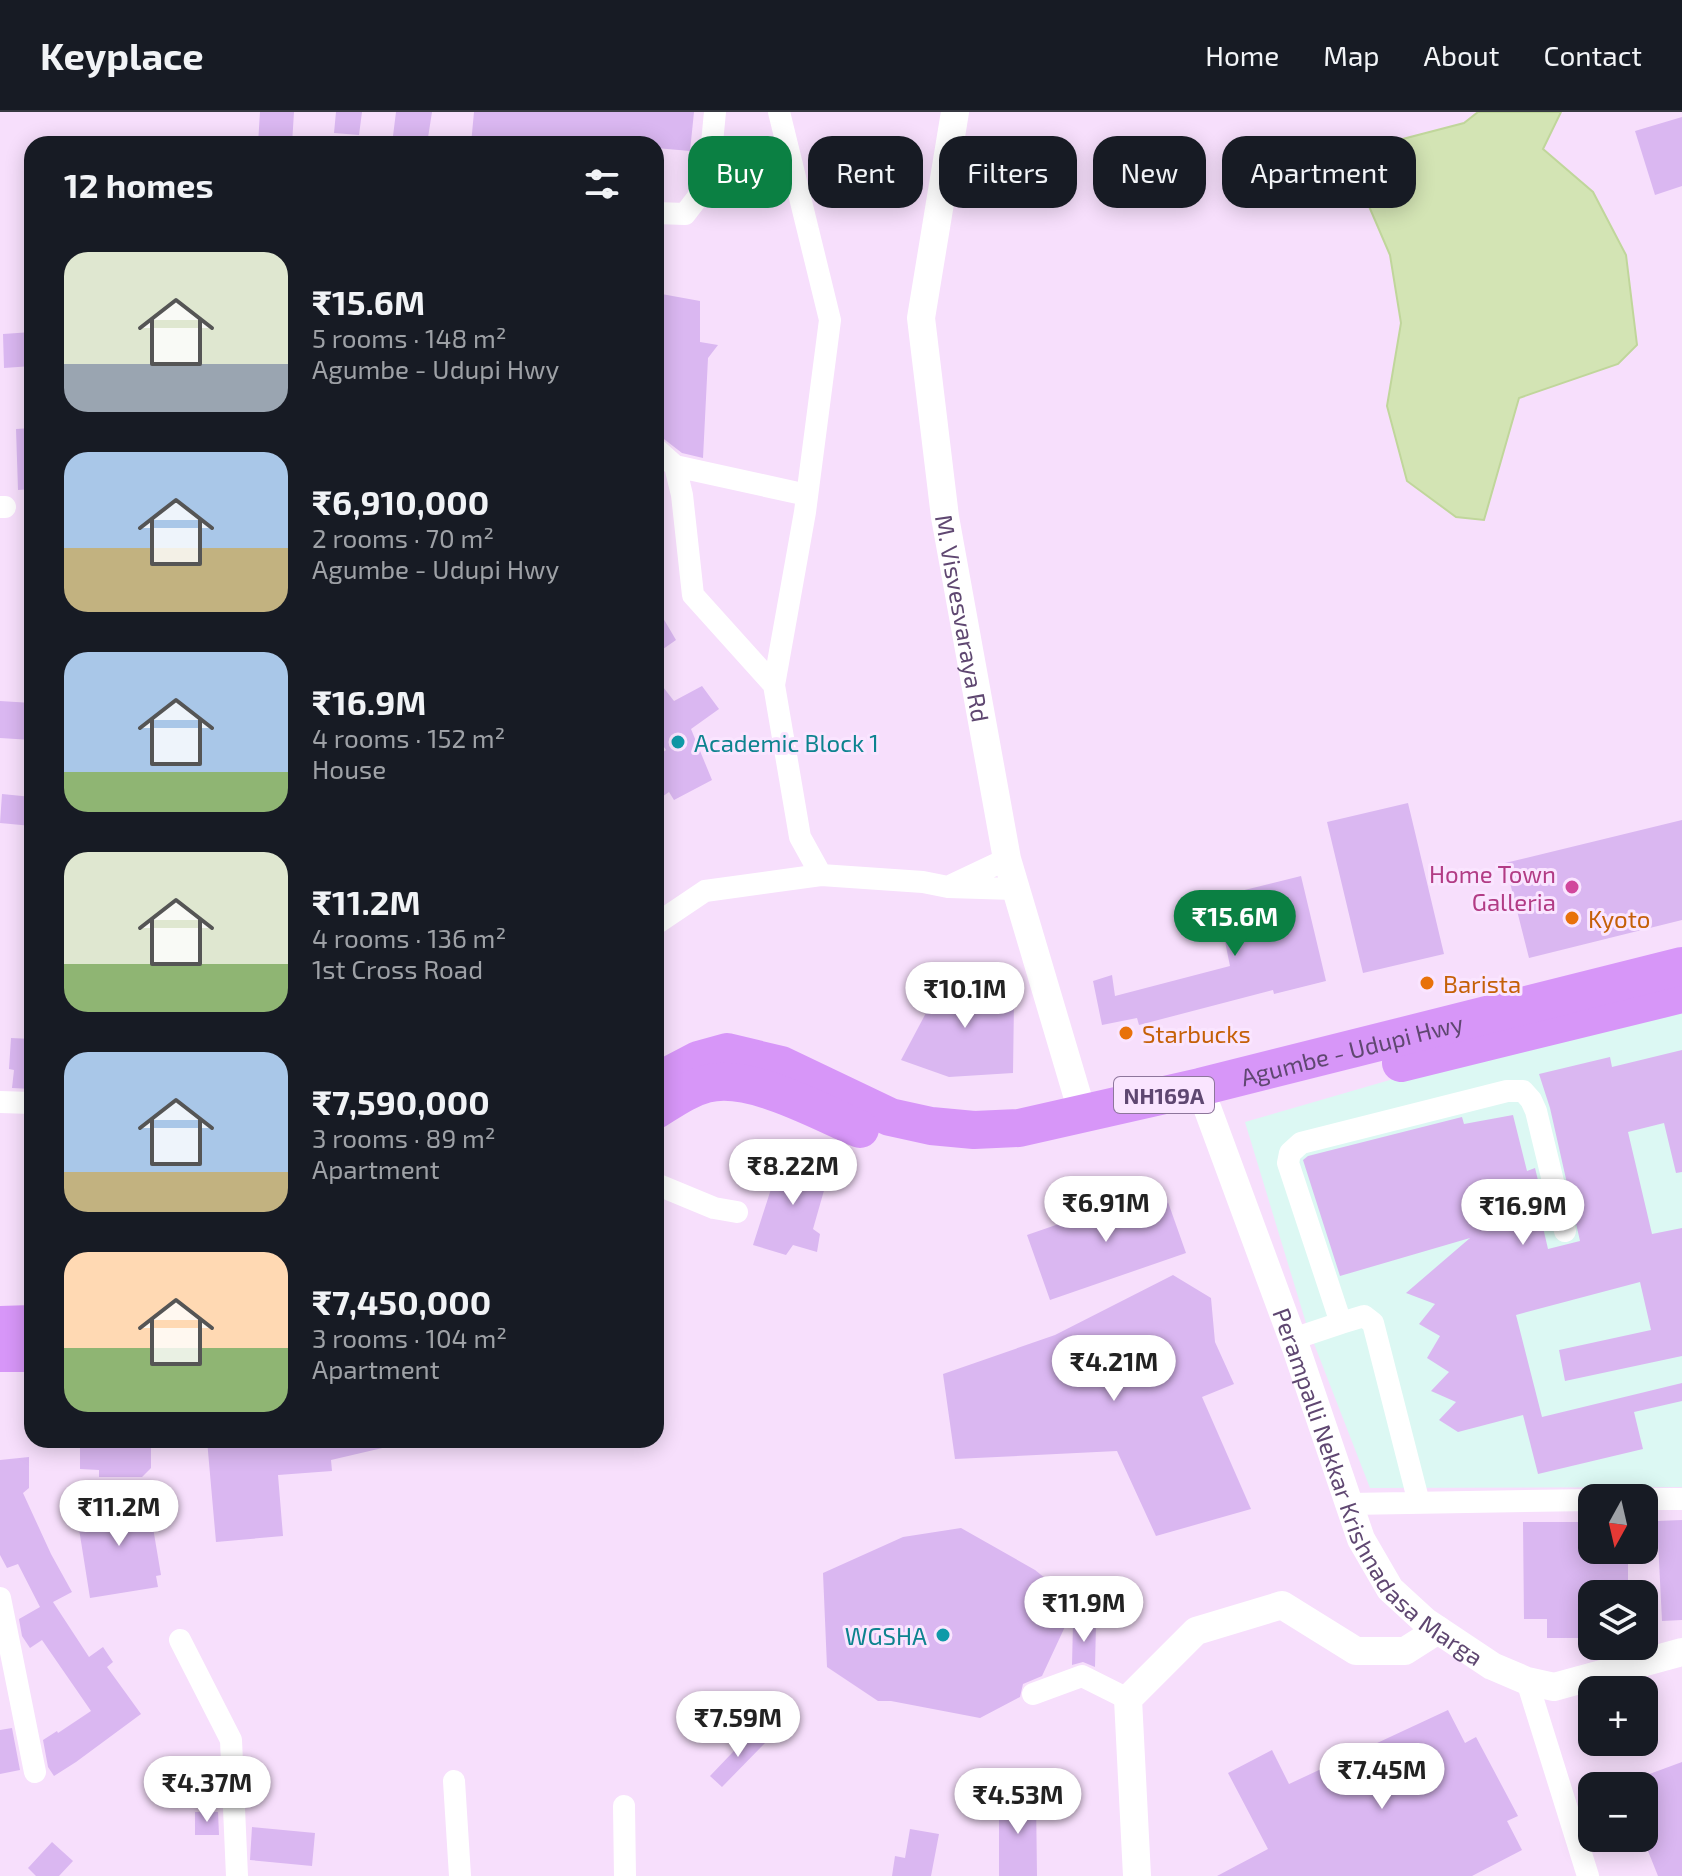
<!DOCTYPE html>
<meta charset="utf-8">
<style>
body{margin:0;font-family:"Exo 2",sans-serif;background:#242831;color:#f1f3f6;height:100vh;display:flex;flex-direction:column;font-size:30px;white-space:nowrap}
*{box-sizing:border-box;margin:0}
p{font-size:26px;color:#9ea1a6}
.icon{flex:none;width:44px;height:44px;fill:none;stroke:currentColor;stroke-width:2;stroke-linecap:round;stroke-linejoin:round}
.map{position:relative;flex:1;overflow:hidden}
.sheet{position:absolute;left:24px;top:24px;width:640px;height:1312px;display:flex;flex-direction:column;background:#171b24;border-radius:24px;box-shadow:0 4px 20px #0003}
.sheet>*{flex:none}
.hud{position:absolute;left:688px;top:24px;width:760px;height:72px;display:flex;gap:16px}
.needle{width:52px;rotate:188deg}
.controls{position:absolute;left:1578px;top:1372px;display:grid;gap:16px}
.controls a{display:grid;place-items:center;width:80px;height:80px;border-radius:16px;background:#171b24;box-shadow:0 4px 20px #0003;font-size:40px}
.price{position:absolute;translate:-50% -68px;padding:0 18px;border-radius:28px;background:#fff;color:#222;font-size:26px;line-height:52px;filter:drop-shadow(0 2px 4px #0008)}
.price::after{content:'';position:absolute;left:50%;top:48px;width:24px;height:18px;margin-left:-12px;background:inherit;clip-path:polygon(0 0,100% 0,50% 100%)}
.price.current{background:#0b8043;color:#fff}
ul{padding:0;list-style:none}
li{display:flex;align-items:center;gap:24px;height:200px;padding:0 40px}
li span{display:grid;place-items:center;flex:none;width:224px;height:160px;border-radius:24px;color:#555}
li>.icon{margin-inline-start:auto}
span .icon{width:96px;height:96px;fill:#fffc;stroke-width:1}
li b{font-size:34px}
h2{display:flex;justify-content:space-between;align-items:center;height:96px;padding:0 40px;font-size:34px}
.chip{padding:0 28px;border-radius:24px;background:#171b24;box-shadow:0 4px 20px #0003;font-size:28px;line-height:72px}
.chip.current{background:#0b8043;color:#fff}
header{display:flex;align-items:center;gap:48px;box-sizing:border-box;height:112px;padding:0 40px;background:#171b24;border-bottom:2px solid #363941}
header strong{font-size:38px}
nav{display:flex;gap:44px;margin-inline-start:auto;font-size:28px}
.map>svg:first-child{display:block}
.education{fill:#dcf8f3}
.water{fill:#d3e4b4;stroke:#c0d69b;stroke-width:2}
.building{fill:#dab7f1}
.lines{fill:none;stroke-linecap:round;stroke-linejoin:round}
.minor{stroke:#fff;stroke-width:22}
.tertiary{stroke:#fff;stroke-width:28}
.trunk{stroke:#d796f8;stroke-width:38}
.culture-dot{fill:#0f9aa8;stroke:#fae5ff;stroke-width:3}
.hotel-dot{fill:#d1479c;stroke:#fae5ff;stroke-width:3}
.food-dot{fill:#e8710a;stroke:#fae5ff;stroke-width:3}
.labels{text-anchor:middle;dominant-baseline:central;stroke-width:6;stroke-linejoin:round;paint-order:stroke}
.shield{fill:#fae5ff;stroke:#8e769c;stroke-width:2}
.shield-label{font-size:22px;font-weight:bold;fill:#5f4771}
.street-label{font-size:24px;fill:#5f4771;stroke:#fae5ff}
.culture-label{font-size:24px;fill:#0d838f;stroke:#fae5ff;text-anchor:start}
.hotel-label{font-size:24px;fill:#b23c85;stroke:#fae5ff;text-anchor:end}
.food-label{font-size:24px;fill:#c56008;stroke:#fae5ff;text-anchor:start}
</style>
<header>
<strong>Keyplace</strong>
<nav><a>Home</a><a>Map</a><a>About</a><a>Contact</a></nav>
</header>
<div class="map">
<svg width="1682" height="1764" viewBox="0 0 1682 1764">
<rect width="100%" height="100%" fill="#f7dffc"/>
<path class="education" d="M 1682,901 L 1682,1375 L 1370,1376 L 1306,1211 L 1245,1010 L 1445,952 Z"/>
<path class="water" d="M 1478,0 L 1561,0 L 1543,37 L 1593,80 L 1626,143 L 1637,233 L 1618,252 L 1519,286 L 1484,408 L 1456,405 L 1407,369 L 1387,294 L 1401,211 L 1390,143 L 1362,78 L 1368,42 L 1395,29 L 1464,11 Z"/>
<path class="building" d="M 260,0 L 294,0 L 292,32 L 258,32 Z
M 336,0 L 362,0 L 359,23 L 334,21 Z
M 396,0 L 432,0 L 427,32 L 392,32 Z
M 474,0 L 694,0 L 690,39 L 656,36 L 656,32 L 471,32 Z
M 1682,5 L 1682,74 L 1655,83 L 1635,19 Z
M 656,181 L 700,189 L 700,230 L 718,233 L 708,246 L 703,346 L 682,341 L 660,324 L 656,294 Z
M 32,220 L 32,254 L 4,256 L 3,222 Z
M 32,316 L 32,377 L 18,378 L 16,317 Z
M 656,494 L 676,528 L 656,542 Z
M 656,566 L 674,589 L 702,574 L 719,597 L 691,617 L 712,668 L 674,688 L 669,680 L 656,689 L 656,645 L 666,638 L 656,623 Z
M 0,589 L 32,591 L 32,628 L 0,626 Z
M 2,682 L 32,685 L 32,714 L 0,711 Z
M 1408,691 L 1444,842 L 1363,861 L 1327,710 Z
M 1682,708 L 1682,808 L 1529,846 L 1505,751 Z
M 1301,764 L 1326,869 L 1274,882 L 1273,878 L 1139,913 L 1137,906 L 1102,913 L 1093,869 L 1112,863 L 1115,884 L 1230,854 L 1216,785 Z
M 952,852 L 1014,889 L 1013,961 L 949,965 L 901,948 Z
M 11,926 L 32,927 L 32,977 L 12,976 L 14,958 L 9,957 Z
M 1682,938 L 1682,1060 L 1676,1061 L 1664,1011 L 1628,1020 L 1652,1122 L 1682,1116 L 1682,1244 L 1565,1269 L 1559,1238 L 1651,1218 L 1640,1170 L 1516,1203 L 1542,1305 L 1682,1271 L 1682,1289 L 1634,1300 L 1643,1337 L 1538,1362 L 1523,1303 L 1458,1320 L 1439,1308 L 1456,1290 L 1431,1279 L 1449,1260 L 1427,1246 L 1440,1224 L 1419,1212 L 1435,1192 L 1406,1181 L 1470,1126 L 1340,1164 L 1303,1048 L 1308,1044 L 1462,1005 L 1464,1012 L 1513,1003 L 1527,1059 L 1535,1056 L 1545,1097 L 1539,1098 L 1548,1137 L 1580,1129 L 1550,996 L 1539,962 L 1610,945 L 1612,955 Z
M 789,1044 L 831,1054 L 813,1117 L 820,1122 L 817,1140 L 793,1133 L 786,1143 L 753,1133 L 771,1077 Z
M 1163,1076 L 1186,1141 L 1050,1188 L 1027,1123 Z
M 1173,1163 L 1211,1186 L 1215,1230 L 1234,1272 L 1202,1285 L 1251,1397 L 1156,1424 L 1117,1339 L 955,1347 L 943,1262 L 1055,1223 Z
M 80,1328 L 151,1328 L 151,1356 L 142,1365 L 99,1365 L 99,1358 L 80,1357 Z
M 207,1328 L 390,1328 L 391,1334 L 331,1348 L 332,1359 L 278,1363 L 283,1424 L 216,1430 Z
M 29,1345 L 29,1376 L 23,1381 L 51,1442 L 72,1480 L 53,1490 L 89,1545 L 103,1535 L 113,1550 L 107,1555 L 141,1602 L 76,1650 L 54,1664 L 48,1655 L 43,1628 L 57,1619 L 58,1621 L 91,1599 L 42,1528 L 30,1536 L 22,1524 L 19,1507 L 40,1495 L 18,1452 L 7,1456 L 0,1443 L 0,1348 Z
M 148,1386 L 161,1463 L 156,1464 L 158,1475 L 90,1486 L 76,1398 Z
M 1682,1408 L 1682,1508 L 1662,1509 L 1657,1409 Z
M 1523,1410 L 1592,1410 L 1592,1438 L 1628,1438 L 1628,1482 L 1592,1482 L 1592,1526 L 1547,1526 L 1547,1507 L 1524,1507 Z
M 961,1416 L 1035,1458 L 1076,1491 L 1042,1564 L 1023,1572 L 1020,1585 L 980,1606 L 891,1589 L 878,1589 L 827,1555 L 823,1461 L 903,1425 Z
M 1073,1511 L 1096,1512 L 1095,1555 L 1083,1550 L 1072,1553 Z
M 1448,1598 L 1465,1631 L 1476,1625 L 1518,1704 L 1507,1709 L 1522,1738 L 1472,1764 L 1217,1764 L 1268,1737 L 1228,1661 L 1272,1638 L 1289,1672 Z
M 12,1616 L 20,1658 L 0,1662 L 0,1618 Z
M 753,1619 L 765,1631 L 722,1675 L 710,1664 Z
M 1682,1650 L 1682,1764 L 1658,1764 L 1644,1729 L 1644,1664 Z
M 999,1684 L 1036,1685 L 1037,1764 L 999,1764 Z
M 195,1700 L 218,1700 L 219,1723 L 195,1723 Z
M 252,1715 L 315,1721 L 312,1754 L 250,1748 Z
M 910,1717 L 939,1722 L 931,1764 L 892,1764 L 895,1744 L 905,1746 Z
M 52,1730 L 73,1749 L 59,1764 L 36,1764 L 28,1756 Z"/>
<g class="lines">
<path class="minor" d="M 779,0 L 830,208 L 805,400 L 774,573 L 800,725 L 821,763
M 656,101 L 685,102 L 708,72 L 715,0
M 656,337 L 675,354 L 682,383 L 693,483 L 774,573
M 675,354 L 807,383
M 0,395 L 5,395
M 952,773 L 1007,747
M 656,812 L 705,779 L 821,763 L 923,770 L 948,775 L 1015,777
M 0,990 L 32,991
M 656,1072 L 714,1096 L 737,1100
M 1341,1211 L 1364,1204 L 1373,1211 L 1419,1391
M 1293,1227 L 1341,1211 L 1288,1051 L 1290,1041 L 1301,1031 L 1507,979 L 1523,979 L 1531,988 L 1536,999 L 1565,1119
M 1644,1387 L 1682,1387
M 1349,1392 L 1592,1388
M 0,1486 L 35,1660
M 180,1528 L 231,1628 L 237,1764
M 1527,1569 L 1588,1764
M 1033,1582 L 1082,1564 L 1128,1587
M 454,1669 L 460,1764
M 624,1694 L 625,1764"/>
<g class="tertiary">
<path id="s1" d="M 955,0 L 921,206 L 945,405 L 1007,747 L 1083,1003"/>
<path id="s2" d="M 1208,998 L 1296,1236 L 1361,1427 L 1390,1477 L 1426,1510 L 1492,1554 L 1527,1569 L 1554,1575 L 1682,1540"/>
<path d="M 1137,1764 L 1128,1587 L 1196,1519 L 1282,1493 L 1356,1539 L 1405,1539 L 1438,1518"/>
</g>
<g class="trunk">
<path d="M 1401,951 L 1682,882"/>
<path id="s3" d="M 656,970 L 698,948 L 727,940 L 781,953 L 890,1005 L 931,1014 L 974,1018 L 1019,1016 L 1200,975 L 1682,854"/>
<path d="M 656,998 C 672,988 687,977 706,972 C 750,960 819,1000 860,1017"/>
<path d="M 0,1213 L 32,1212"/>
<path d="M 0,1241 L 32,1241"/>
</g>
</g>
<g class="culture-dot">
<circle cx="678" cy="630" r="8"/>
<circle cx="943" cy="1523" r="8"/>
</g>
<circle class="hotel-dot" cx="1572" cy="775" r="8"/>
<g class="food-dot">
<circle cx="1572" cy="806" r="8"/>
<circle cx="1427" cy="871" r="8"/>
<circle cx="1126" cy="921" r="8"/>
</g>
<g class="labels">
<rect class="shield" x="1114" y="965" width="100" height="36" rx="6"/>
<g class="shield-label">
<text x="1164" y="983">NH169A</text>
</g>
<g class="street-label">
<text stroke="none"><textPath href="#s1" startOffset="512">M. Visvesvaraya Rd</textPath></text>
<text stroke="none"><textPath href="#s3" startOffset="726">Agumbe - Udupi Hwy</textPath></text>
<text stroke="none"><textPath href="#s2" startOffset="420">Perampalli Nekkar Krishnadasa Marga</textPath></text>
</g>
<g class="culture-label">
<text x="694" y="630">Academic Block 1</text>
<text x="927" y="1523" text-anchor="end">WGSHA</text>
</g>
<g class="hotel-label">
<text x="1556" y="761">Home Town<tspan x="1556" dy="28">Galleria</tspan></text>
</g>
<g class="food-label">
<text x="1588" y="806">Kyoto</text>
<text x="1443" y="871">Barista</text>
<text x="1142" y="921">Starbucks</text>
</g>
</g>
</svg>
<div class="controls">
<a><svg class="needle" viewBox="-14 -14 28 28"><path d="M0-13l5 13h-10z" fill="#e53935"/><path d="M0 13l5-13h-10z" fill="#9ea1a6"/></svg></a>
<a><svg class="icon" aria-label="layers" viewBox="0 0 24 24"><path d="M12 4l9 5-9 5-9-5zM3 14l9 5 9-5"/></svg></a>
<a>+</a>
<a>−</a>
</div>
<b class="price current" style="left:1235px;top:846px">₹15.6M</b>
<b class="price" style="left:965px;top:918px">₹10.1M</b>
<b class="price" style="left:793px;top:1095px">₹8.22M</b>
<b class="price" style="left:1106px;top:1132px">₹6.91M</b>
<b class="price" style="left:1523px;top:1135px">₹16.9M</b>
<b class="price" style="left:1114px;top:1291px">₹4.21M</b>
<b class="price" style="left:119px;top:1436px">₹11.2M</b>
<b class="price" style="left:1084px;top:1532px">₹11.9M</b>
<b class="price" style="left:738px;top:1647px">₹7.59M</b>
<b class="price" style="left:1382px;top:1699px">₹7.45M</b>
<b class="price" style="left:207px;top:1712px">₹4.37M</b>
<b class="price" style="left:1018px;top:1724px">₹4.53M</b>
<div class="hud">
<a class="chip current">Buy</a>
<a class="chip">Rent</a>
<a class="chip">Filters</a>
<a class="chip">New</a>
<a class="chip">Apartment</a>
</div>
<section class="sheet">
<h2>12 homes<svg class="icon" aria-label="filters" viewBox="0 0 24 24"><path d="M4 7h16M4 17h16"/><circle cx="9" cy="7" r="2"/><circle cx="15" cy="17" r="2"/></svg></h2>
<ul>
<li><span style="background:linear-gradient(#dfe7d0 70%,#9aa5b1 0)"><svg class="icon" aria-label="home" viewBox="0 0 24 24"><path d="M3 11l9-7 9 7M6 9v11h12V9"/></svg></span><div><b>₹15.6M</b><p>5 rooms · 148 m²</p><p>Agumbe - Udupi Hwy</p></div></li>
<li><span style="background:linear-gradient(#a9c7e8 60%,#c2b280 0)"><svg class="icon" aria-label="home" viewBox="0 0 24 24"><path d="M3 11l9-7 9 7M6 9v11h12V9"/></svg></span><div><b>₹6,910,000</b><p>2 rooms · 70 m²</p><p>Agumbe - Udupi Hwy</p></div></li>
<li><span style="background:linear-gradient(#a9c7e8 75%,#8fb573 0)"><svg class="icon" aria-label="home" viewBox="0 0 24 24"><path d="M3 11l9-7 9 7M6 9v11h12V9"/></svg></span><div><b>₹16.9M</b><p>4 rooms · 152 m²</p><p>House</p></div></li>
<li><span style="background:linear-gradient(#dfe7d0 70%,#8fb573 0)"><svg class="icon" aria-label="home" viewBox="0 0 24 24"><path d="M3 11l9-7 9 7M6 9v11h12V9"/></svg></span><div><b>₹11.2M</b><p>4 rooms · 136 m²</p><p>1st Cross Road</p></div></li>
<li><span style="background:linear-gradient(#a9c7e8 75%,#c2b280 0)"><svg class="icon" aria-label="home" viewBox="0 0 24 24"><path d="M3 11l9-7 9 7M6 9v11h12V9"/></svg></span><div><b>₹7,590,000</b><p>3 rooms · 89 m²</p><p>Apartment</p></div></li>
<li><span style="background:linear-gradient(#ffd9b3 60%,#8fb573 0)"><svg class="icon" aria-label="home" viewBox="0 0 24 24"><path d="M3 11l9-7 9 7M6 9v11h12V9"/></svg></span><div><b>₹7,450,000</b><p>3 rooms · 104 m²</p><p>Apartment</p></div></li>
</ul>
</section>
</div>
